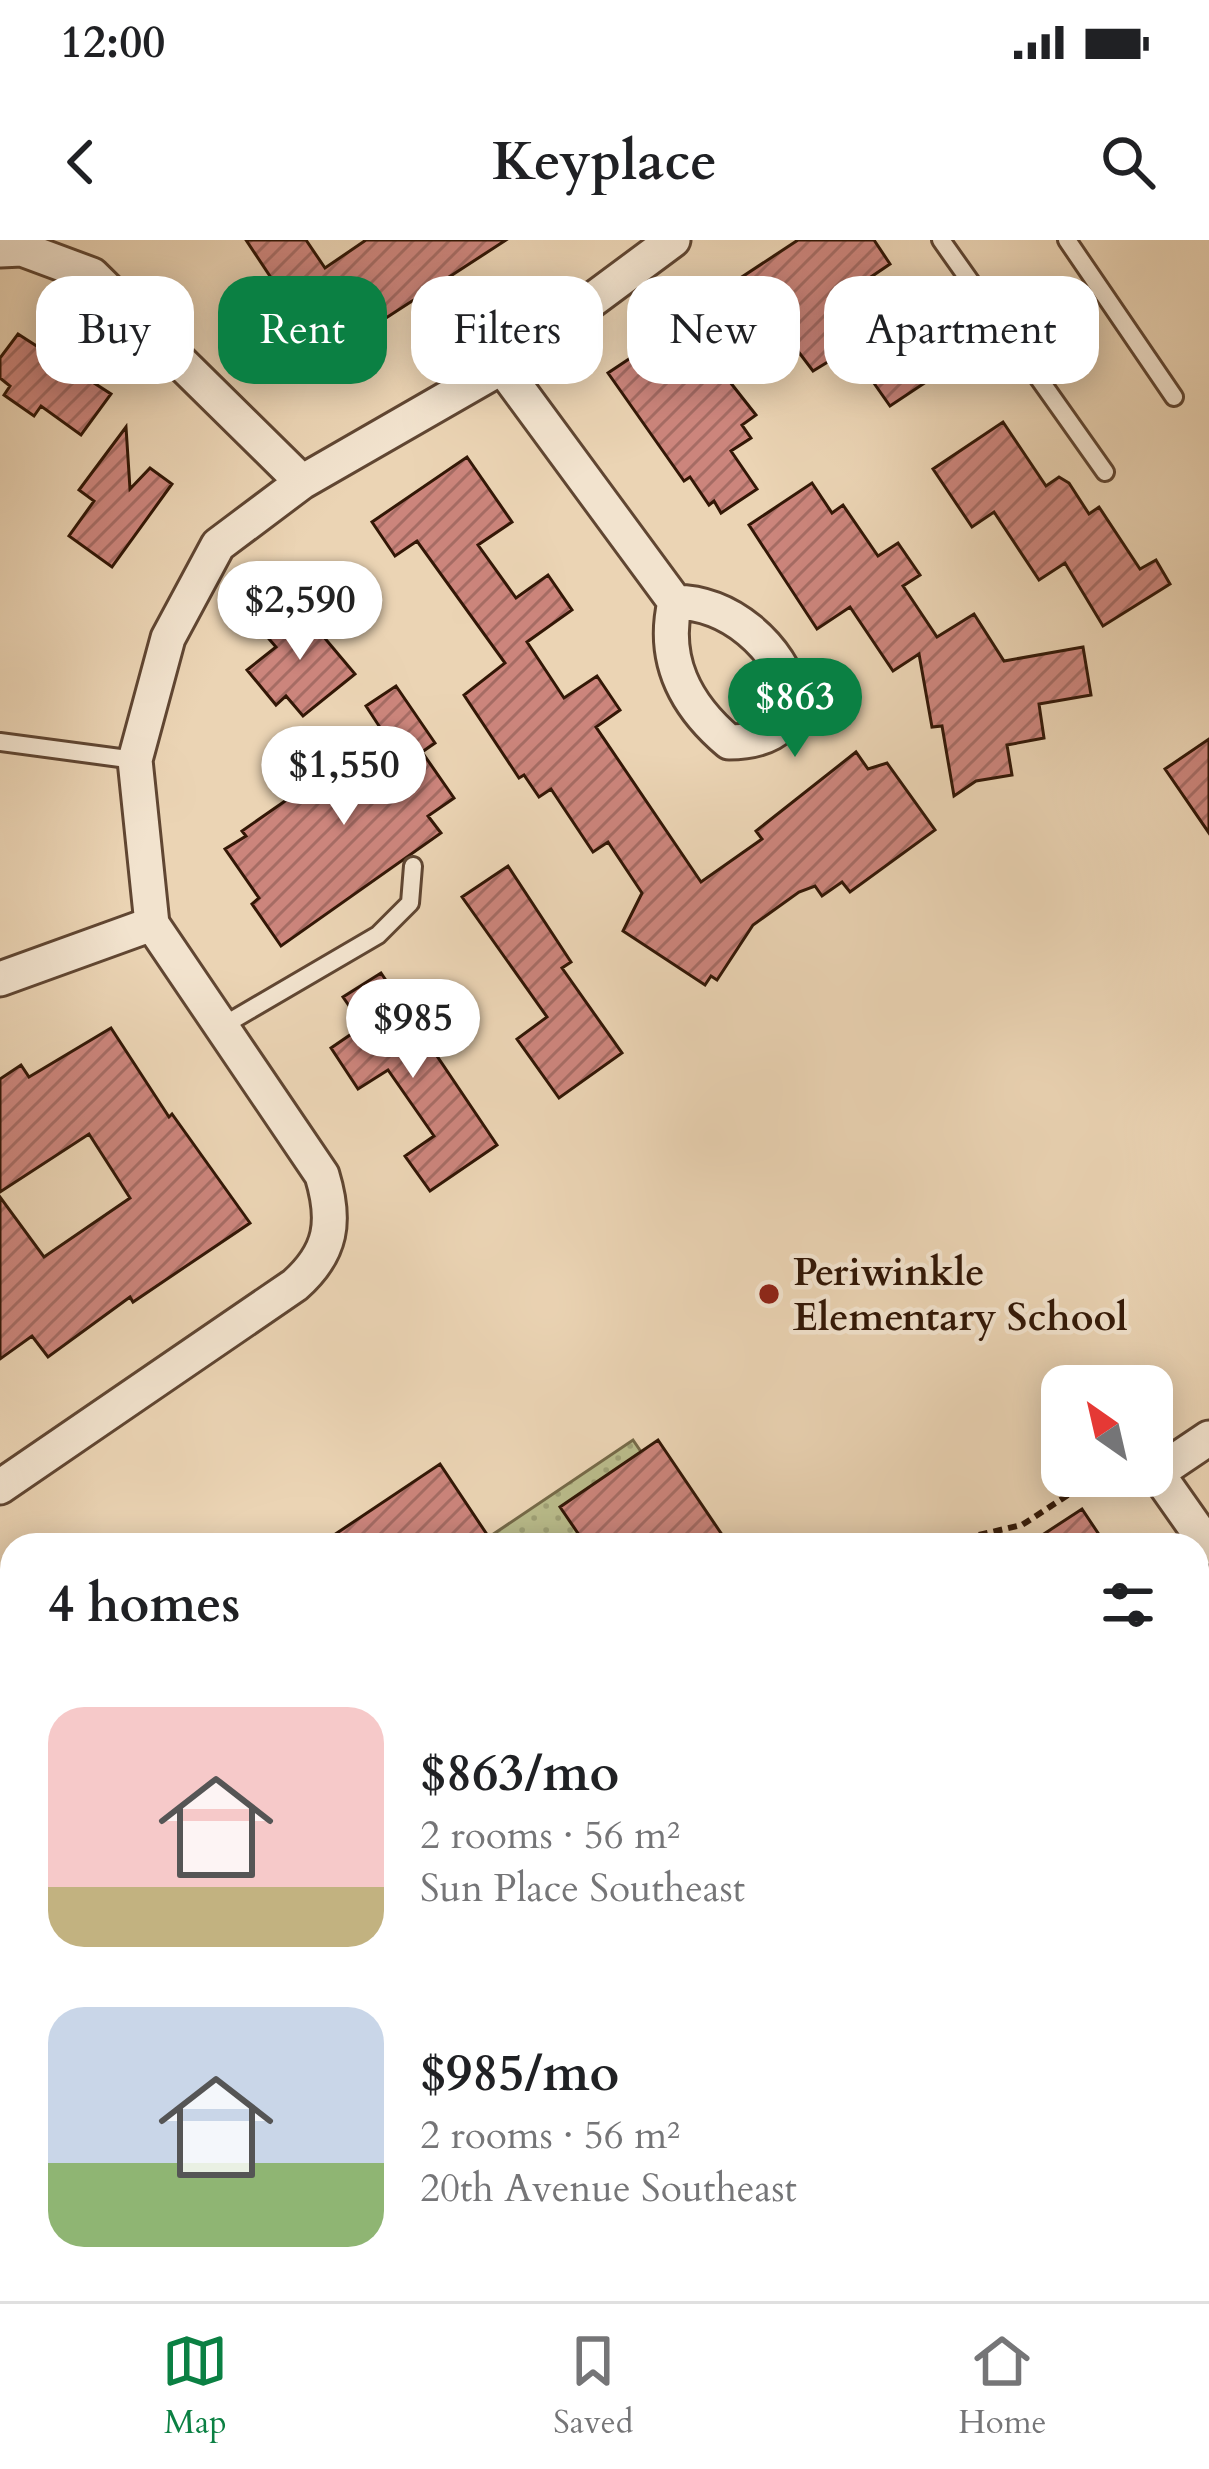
<!DOCTYPE html>
<meta charset="utf-8">
<style>
body{margin:0;font-family:Cardo,serif;background:#f2f2f2;color:#202124;height:100vh;display:flex;flex-direction:column;font-size:45px;white-space:nowrap}
*{box-sizing:border-box;margin:0}
p{font-size:39px;color:#757577}
.icon{flex:none;width:66px;height:66px;fill:none;stroke:currentColor;stroke-width:2;stroke-linecap:round;stroke-linejoin:round}
.map{position:relative;flex:1;overflow:hidden}
.drawer{position:absolute;left:0px;top:1293px;width:1209px;height:768px;display:flex;flex-direction:column;background:#fff;border-radius:36px 36px 0 0;box-shadow:0 6px 30px #0003}
.drawer>*{flex:none}
.top-card{position:absolute;left:36px;top:36px;width:1137px;height:108px;display:flex;gap:24px}
.needle{width:78px;rotate:326deg}
.buttons{position:absolute;left:1041px;top:1125px;display:grid;gap:24px}
.buttons a{display:grid;place-items:center;width:132px;height:132px;border-radius:24px;background:#fff;box-shadow:0 6px 30px #0003;font-size:60px}
.price{position:absolute;translate:-50% -102px;padding:0 27px;border-radius:42px;background:#fff;color:#222;font-size:39px;line-height:78px;filter:drop-shadow(0 3px 6px #0008)}
.price::after{content:'';position:absolute;left:50%;top:72px;width:36px;height:27px;margin-left:-18px;background:inherit;clip-path:polygon(0 0,100% 0,50% 100%)}
.price.active{background:#0b8043;color:#fff}
ul{padding:0;list-style:none}
li{display:flex;align-items:center;gap:36px;height:300px;padding:0 48px}
li span{display:grid;place-items:center;flex:none;width:336px;height:240px;border-radius:36px;color:#555}
li>.icon{margin-inline-start:auto}
span .icon{width:144px;height:144px;fill:#fffc;stroke-width:1}
li b{font-size:51px}
h2{display:flex;justify-content:space-between;align-items:center;height:144px;padding:0 48px;font-size:51px}
.tag{padding:0 42px;border-radius:36px;background:#fff;box-shadow:0 6px 30px #0003;font-size:42px;line-height:108px}
.tag.active{background:#0b8043;color:#fff}
.status{display:flex;justify-content:space-between;align-items:center;height:84px;padding:0 60px;background:#fff;direction:ltr}
.status svg{height:33px;fill:currentColor}
header{display:flex;justify-content:space-between;align-items:center;height:156px;padding:0 48px;background:#fff;font-size:54px;font-weight:600}
.tab-bar{display:flex;justify-content:space-around;align-items:center;height:168px;border-top:3px solid #e0e0e0;background:#fff;font-size:33px;color:#757577}
.tab-bar a{display:grid;justify-items:center;gap:6px}
.tab-bar .active{color:#0b8043}
.map>svg:first-child{display:block}
.park{fill:url(#park-dots);stroke:#766a48;stroke-width:3}
.water{fill:#9fb5b9;stroke:#737671;stroke-width:3}
.lines{fill:none;stroke-linecap:round;stroke-linejoin:round}
.stream{stroke:#737671;stroke-width:10}
.building{fill:url(#building-hatch);stroke:#321706;stroke-width:3}
.lane-casing{stroke:#604632;stroke-width:22}
.street-casing{stroke:#604632;stroke-width:39}
.path{stroke:#321706;stroke-width:6;stroke-dasharray:9 6;stroke-linecap:butt}
.lane{stroke:#f2e3ce;stroke-width:16}
.street{stroke:#f2e3ce;stroke-width:33}
.poi-dot{fill:#8f2418;stroke:#f2e3ce;stroke-width:4.5}
.labels{text-anchor:middle;dominant-baseline:central;stroke-width:9;stroke-linejoin:round;paint-order:stroke}
.poi-label{font-size:39px;font-weight:bold;fill:#321706;stroke:#f2e3ce;text-anchor:start}
</style>
<div class="status"><b>12:00</b><svg viewBox="0 0 49 12"><path d="M0 12V9h3v3zM5 12V6h3v6zM10 12V3h3v9zM15 12V0h3v12zM26 1h20v11H26zM47 4h2v5h-2z"/></svg></div>
<header><svg class="icon" aria-label="back" viewBox="0 0 24 24"><path d="M15 5l-7 7 7 7"/></svg>Keyplace<svg class="icon" aria-label="search" viewBox="0 0 24 24"><circle cx="10" cy="10" r="6"/><path d="M15 15l6 6"/></svg></header>
<div class="map">
<svg width="1209" height="2061" viewBox="0 0 1209 2061">
<defs>
<pattern id="park-dots" width="8" height="8" patternUnits="userSpaceOnUse" patternTransform="scale(3)"><rect width="8" height="8" fill="#babc8b"/><path d="M2 2h.1M6 6h.1" fill="none" stroke="#a0a176" stroke-width="1.8" stroke-linecap="round"/></pattern>
<pattern id="building-hatch" width="6" height="6" patternUnits="userSpaceOnUse" patternTransform="scale(3)"><rect width="6" height="6" fill="#cc857c"/><path d="M-1 1l2-2M0 6l6-6M5 7l2-2" fill="none" stroke="#a66c64"/></pattern>
</defs>
<rect width="100%" height="100%" fill="#ebd4b4"/>
<filter id="stains"><feTurbulence type="fractalNoise" baseFrequency=".00167" numOctaves="4"/><feColorMatrix values="0 0 0 0 .2 0 0 0 0 .09 0 0 0 0 .02 0 0 0 .5 -.17"/></filter>
<radialGradient id="worn" r=".72"><stop offset=".6" stop-color="#630" stop-opacity="0"/><stop offset="1" stop-color="#630" stop-opacity=".3"/></radialGradient>
<path class="park" d="M 633,1200 L 705,1305 L 494,1305 L 489,1297 Z
M 1197,1645 L 1209,1662 L 1209,2061 L 322,2061 L 316,2049 L 1197,2049 Z"/>
<path class="water" d="M 677,2049 L 897,2049 L 894,2061 L 669,2061 Z"/>
<g class="lines">
<path class="stream" d="M 1197,1963 L 1209,1972"/>
</g>
<path class="building" d="M 246,0 L 306,0 L 325,28 L 366,0 L 506,0 L 309,128 L 282,88 L 297,77 Z
M 798,0 L 874,0 L 890,24 L 831,64 L 857,104 L 813,131 L 776,82 L 730,113 L 734,118 L 719,128 L 756,175 L 742,185 L 751,198 L 731,211 L 757,249 L 721,273 L 714,261 L 709,265 L 690,237 L 684,241 L 608,133 L 641,111 L 637,106 Z
M 928,86 L 953,124 L 890,166 L 864,129 Z
M 18,94 L 111,154 L 81,195 L 41,166 L 34,176 L 4,155 L 10,146 L 0,138 L 0,118 Z
M 1003,182 L 1046,246 L 1059,237 L 1069,243 L 1089,274 L 1099,267 L 1140,329 L 1156,320 L 1170,344 L 1103,386 L 1065,323 L 1039,340 L 994,272 L 972,287 L 933,229 Z
M 126,187 L 130,249 L 150,228 L 172,244 L 112,327 L 69,296 L 94,261 L 79,250 Z
M 467,217 L 512,282 L 478,305 L 516,358 L 548,335 L 572,370 L 527,402 L 564,458 L 597,436 L 620,470 L 596,487 L 701,642 L 762,599 L 756,591 L 856,512 L 868,529 L 887,523 L 935,590 L 850,652 L 842,642 L 822,656 L 815,646 L 799,652 L 753,685 L 717,740 L 711,736 L 705,745 L 623,691 L 642,653 L 608,602 L 593,612 L 551,549 L 539,557 L 524,535 L 519,538 L 464,455 L 505,423 L 417,301 L 395,316 L 372,282 Z
M 812,243 L 832,273 L 843,265 L 878,316 L 898,303 L 920,335 L 903,346 L 937,397 L 974,374 L 1004,421 L 1083,407 L 1091,455 L 1039,464 L 1044,498 L 1007,505 L 1012,535 L 976,541 L 954,556 L 942,486 L 932,487 L 919,414 L 893,431 L 850,367 L 817,389 L 749,285 Z
M 296,364 L 355,434 L 303,476 L 286,456 L 276,465 L 247,430 L 276,407 L 263,392 Z
M 396,446 L 435,503 L 422,512 L 454,558 L 428,576 L 441,593 L 281,706 L 252,664 L 259,658 L 225,609 L 246,596 L 242,591 L 318,538 L 328,553 L 384,514 L 373,499 L 383,492 L 366,466 Z
M 1209,499 L 1209,593 L 1165,529 Z
M 508,626 L 571,722 L 562,728 L 622,813 L 559,858 L 517,799 L 547,777 L 462,657 Z
M 381,733 L 497,905 L 430,951 L 405,916 L 434,896 L 388,830 L 358,849 L 331,808 L 363,786 L 343,757 Z
M 111,788 L 169,877 L 172,874 L 250,983 L 133,1062 L 130,1057 L 48,1117 L 32,1096 L 0,1119 L 0,957 L 44,1017 L 130,958 L 89,894 L 0,952 L 0,839 L 21,825 L 29,837 Z
M 658,1200 L 729,1305 L 586,1305 L 560,1267 Z
M 440,1224 L 494,1305 L 319,1305 Z
M 1082,1269 L 1106,1305 L 1027,1305 Z"/>
<g class="lines">
<g class="lane-casing">
<path id="lane" d="M 941,0 L 1105,232
M 1067,0 L 1174,157
M 0,502 L 135,520
M 219,788 L 378,695 L 410,663 L 413,626"/>
</g>
<g class="street-casing">
<path id="street" d="M 0,10 L 22,9 L 92,35 L 302,242
M 502,127 L 675,362 C 662,419 684,464 729,502 C 759,502 790,492 794,458 C 778,404 730,363 675,362
M 0,739 L 152,684
M 1209,1198 L 1157,1233 L 1209,1307
M 0,1247 L 295,1045 C 332,1012 336,981 322,935 L 152,684 L 135,520 L 168,398 L 218,305 L 302,242 L 502,127 L 673,0
M 103,2061 L 121,2049"/>
</g>
<path class="path" d="M 935,1305 L 1022,1285 L 1097,1236
M 1197,2034 L 1209,2037
M 1108,2049 L 1111,2061
M 154,2059 L 169,2049
M 46,2061 L 65,2049
M 489,2061 L 502,2049"/>
<use href="#lane" class="lane"/>
<use href="#street" class="street"/>
</g>
<circle class="poi-dot" cx="769" cy="1054" r="12"/>
<g class="labels">
<g class="poi-label">
<text x="793" y="1032">Periwinkle<tspan x="793" dy="45">Elementary School</tspan></text>
</g>
</g>
<rect width="100%" height="100%" filter="url(#stains)"/>
<rect width="100%" height="100%" fill="url(#worn)"/>
</svg>
<div class="buttons">
<a><svg class="needle" viewBox="-14 -14 28 28"><path d="M0-13l5 13h-10z" fill="#e53935"/><path d="M0 13l5-13h-10z" fill="#757577"/></svg></a>
</div>
<b class="price" style="left:300px;top:423px">$2,590</b>
<b class="price active" style="left:795px;top:520px">$863</b>
<b class="price" style="left:344px;top:588px">$1,550</b>
<b class="price" style="left:413px;top:841px">$985</b>
<div class="top-card">
<a class="tag">Buy</a>
<a class="tag active">Rent</a>
<a class="tag">Filters</a>
<a class="tag">New</a>
<a class="tag">Apartment</a>
</div>
<section class="drawer">
<h2>4 homes<svg class="icon" aria-label="filters" viewBox="0 0 24 24"><path d="M4 7h16M4 17h16"/><circle cx="9" cy="7" r="2"/><circle cx="15" cy="17" r="2"/></svg></h2>
<ul>
<li><span style="background:linear-gradient(#f6c9c9 75%,#c2b280 0)"><svg class="icon" aria-label="home" viewBox="0 0 24 24"><path d="M3 11l9-7 9 7M6 9v11h12V9"/></svg></span><div><b>$863/mo</b><p>2 rooms · 56 m²</p><p>Sun Place Southeast</p></div></li>
<li><span style="background:linear-gradient(#c9d6e8 65%,#8fb573 0)"><svg class="icon" aria-label="home" viewBox="0 0 24 24"><path d="M3 11l9-7 9 7M6 9v11h12V9"/></svg></span><div><b>$985/mo</b><p>2 rooms · 56 m²</p><p>20th Avenue Southeast</p></div></li>
</ul>
</section>
</div>
<nav class="tab-bar">
<a class="active"><svg class="icon" aria-label="map" viewBox="0 0 24 24"><path d="M3 6l6-2 6 2 6-2v14l-6 2-6-2-6 2zM9 4v14M15 6v14"/></svg>Map</a>
<a><svg class="icon" aria-label="saved" viewBox="0 0 24 24"><path d="M7 4h10v16l-5-4-5 4z"/></svg>Saved</a>
<a><svg class="icon" aria-label="home" viewBox="0 0 24 24"><path d="M3 11l9-7 9 7M6 9v11h12V9"/></svg>Home</a>
</nav>
